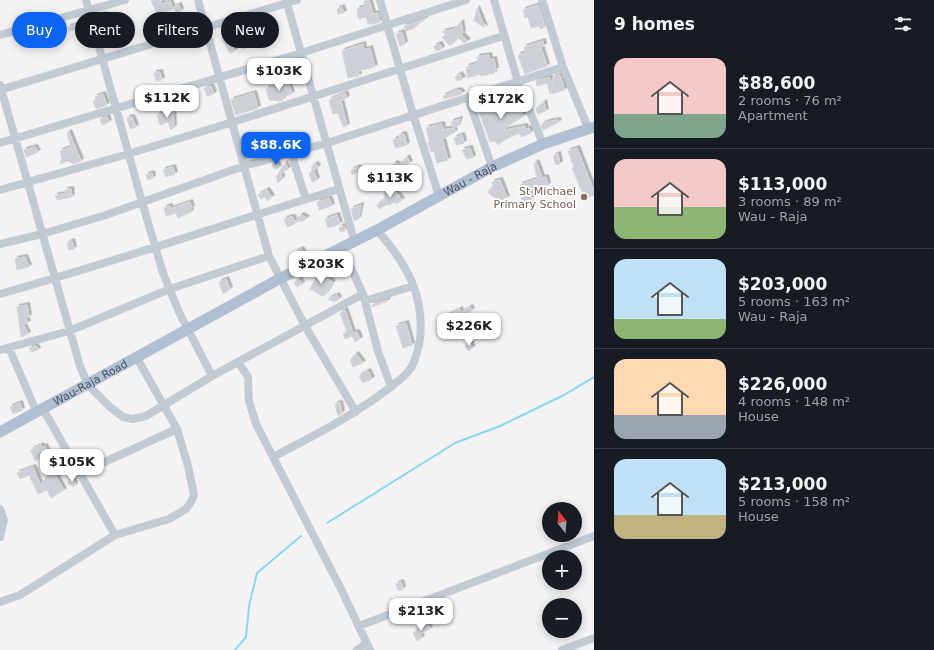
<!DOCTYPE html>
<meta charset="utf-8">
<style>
body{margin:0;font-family:"DejaVu Sans",sans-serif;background:#20242c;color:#f1f3f6;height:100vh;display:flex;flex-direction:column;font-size:15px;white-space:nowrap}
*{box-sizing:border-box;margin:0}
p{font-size:13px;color:#9ea1a6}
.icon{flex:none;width:22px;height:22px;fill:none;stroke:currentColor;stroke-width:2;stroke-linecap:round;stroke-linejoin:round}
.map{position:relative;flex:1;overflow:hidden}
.drawer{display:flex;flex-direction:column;background:#171b24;width:340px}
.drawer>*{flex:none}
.hud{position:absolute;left:12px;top:12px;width:380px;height:36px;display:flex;gap:8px}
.needle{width:26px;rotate:343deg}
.controls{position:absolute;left:542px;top:502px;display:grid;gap:8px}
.controls a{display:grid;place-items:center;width:40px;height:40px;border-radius:50%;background:#171b24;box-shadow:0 2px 10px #0003;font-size:20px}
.price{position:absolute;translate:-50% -34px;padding:0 9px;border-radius:8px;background:#fff;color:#222;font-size:13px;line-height:26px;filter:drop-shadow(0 1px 2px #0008)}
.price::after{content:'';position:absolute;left:50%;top:24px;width:12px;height:9px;margin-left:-6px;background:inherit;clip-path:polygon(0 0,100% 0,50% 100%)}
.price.current{background:#0c64f3;color:#fff}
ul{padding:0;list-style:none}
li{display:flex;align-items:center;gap:12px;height:100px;padding:0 20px}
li+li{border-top:1px solid #363941}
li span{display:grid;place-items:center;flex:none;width:112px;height:80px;border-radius:12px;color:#555}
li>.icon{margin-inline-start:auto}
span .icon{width:48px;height:48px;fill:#fffc;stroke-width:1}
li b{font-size:17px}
h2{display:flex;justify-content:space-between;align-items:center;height:48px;padding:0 20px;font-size:17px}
.tag{padding:0 14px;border-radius:18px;background:#171b24;box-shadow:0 2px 10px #0003;font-size:14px;line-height:36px}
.tag.current{background:#0c64f3;color:#fff}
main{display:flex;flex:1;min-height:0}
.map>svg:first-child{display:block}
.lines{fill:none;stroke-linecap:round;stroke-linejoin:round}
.stream{stroke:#89d7f3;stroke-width:2}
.building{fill:#cdd0d6;stroke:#d5d7dd;filter:url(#shadow)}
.minor{stroke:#c2cbd4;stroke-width:8}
.major{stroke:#b0bfd2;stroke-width:11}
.education-dot{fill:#8d6e63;stroke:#fff;stroke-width:1.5}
.labels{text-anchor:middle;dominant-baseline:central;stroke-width:3.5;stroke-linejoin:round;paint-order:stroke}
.street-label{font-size:11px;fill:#485361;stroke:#fff}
.education-label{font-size:11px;fill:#785e54;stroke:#fff;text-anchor:end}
</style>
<main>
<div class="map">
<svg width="594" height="650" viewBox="0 0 594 650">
<defs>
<filter id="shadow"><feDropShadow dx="2.5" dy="-2.5" stdDeviation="0" flood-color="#0004"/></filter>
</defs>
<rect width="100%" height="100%" fill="#f4f2f2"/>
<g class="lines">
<path class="stream" d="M 327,523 L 455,443 L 500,426 L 564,395 L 594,377
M 235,650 L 246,637 L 249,606 L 257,573 L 301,536"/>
</g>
<path class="building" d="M 151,0 L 163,0 L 161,1 L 162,4 L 170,1 L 173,9 L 157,14 Z
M 369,0 L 373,14 L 378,13 L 380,22 L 372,24 L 368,24 L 366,17 L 359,19 L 358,17 L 357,9 L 365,7 L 364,1 Z
M 179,5 L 181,11 L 176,13 L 174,7 Z
M 538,5 L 545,27 L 540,29 L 539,26 L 531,28 L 528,17 L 525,18 L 523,10 Z
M 342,7 L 344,13 L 338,14 L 337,9 Z
M 477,8 L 485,28 L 474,21 Z
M 104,14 L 106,19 L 99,21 L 97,16 Z
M 426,19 L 415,26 L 415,28 L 406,31 L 404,26 Z
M 461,22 L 463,33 L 461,34 L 468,41 L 464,43 L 458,38 L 450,46 L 442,37 L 447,34 L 442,32 L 455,29 Z
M 243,24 L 248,41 L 253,45 L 242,49 L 238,32 L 230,35 L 227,29 Z
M 75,25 L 76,30 L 69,31 L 68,27 Z
M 402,32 L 405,44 L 400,46 L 396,34 Z
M 226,36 L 235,51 L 230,53 L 221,37 Z
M 543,41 L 544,46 L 541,47 L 547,66 L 525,74 L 518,55 L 526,53 L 524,47 Z
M 363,44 L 364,50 L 370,48 L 375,67 L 358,71 L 359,76 L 348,78 L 342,51 Z
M 440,44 L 442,49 L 436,51 L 434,46 Z
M 489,55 L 490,60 L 494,59 L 496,70 L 493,71 L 495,73 L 480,76 L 480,74 L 468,78 L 466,69 L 471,68 L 466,67 L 478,63 L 477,57 Z
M 298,67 L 301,76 L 294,78 L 292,69 Z
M 160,72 L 162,80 L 156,81 L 154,73 Z
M 460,74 L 463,79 L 457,81 L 455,77 Z
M 560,75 L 565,90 L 550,94 L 547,83 L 537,86 L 536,81 L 548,78 L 550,78 L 553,87 L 553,77 Z
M 288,82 L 292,94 L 284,96 L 283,100 L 279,101 L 269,100 L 266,89 Z
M 211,86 L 214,94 L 207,96 L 204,88 Z
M 457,90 L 461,91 L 462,94 L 444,99 L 443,96 Z
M 254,93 L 258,108 L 236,115 L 231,100 Z
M 345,93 L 347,98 L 341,101 L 347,126 L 343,127 L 338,113 L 333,114 L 329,100 Z
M 103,94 L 107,105 L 96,109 L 93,101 L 96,100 L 95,97 Z
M 487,97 L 491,110 L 505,106 L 504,100 L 516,97 L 520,107 L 516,108 L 522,113 L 524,116 L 500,131 L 525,126 L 526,129 L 529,128 L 531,133 L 521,137 L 519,133 L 501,142 L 499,145 L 494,141 L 490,142 L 475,101 Z
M 544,102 L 546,111 L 538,114 L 536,109 Z
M 173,111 L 174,127 L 171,130 L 168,122 L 160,125 L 157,115 Z
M 107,117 L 109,122 L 102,125 L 100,119 Z
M 132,117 L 136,127 L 130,129 L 127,118 Z
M 460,119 L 457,127 L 454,128 L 455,132 L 439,141 L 443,141 L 448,160 L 437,163 L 434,151 L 431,152 L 428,143 L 430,140 L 429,140 L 426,128 L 442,124 L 443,130 L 453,128 L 451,122 Z
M 558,120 L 559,122 L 543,130 L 541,125 L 547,122 Z
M 69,132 L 81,161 L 73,164 L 68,161 L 60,164 L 62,158 L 60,151 L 71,147 L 67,133 Z
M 404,134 L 407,145 L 395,148 L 393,140 L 400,138 L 399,135 Z
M 462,135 L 464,143 L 456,145 L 454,138 Z
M 35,147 L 38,152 L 26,157 L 24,150 Z
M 470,148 L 473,158 L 467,159 L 462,150 Z
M 577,148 L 594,191 L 594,195 L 585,199 L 572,168 L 574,167 L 568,151 Z
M 558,154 L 560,164 L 556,165 L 553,156 Z
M 407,157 L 410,163 L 407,164 L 401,171 L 404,177 L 396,182 L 390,181 L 388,177 L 397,171 L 393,168 L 393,164 L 395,163 L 399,165 Z
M 277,163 L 279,168 L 274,169 L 272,164 Z
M 285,163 L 288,169 L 281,173 L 282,179 L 278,183 L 276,177 Z
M 534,163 L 537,163 L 542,178 L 546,177 L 548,185 L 538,191 L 530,190 L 532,199 L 522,202 L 521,194 L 523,194 L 520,185 L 537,179 Z
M 316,164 L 318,167 L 314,171 L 317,180 L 312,182 L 309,173 L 312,172 L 312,166 Z
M 173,167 L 175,174 L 166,177 L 163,170 Z
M 358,167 L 360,171 L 352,175 L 351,170 Z
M 152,173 L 153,178 L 148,180 L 146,175 Z
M 500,180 L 507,198 L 496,201 L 495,198 L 487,192 L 493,188 L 492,182 Z
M 390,188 L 392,195 L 396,192 L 402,200 L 396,204 L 395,202 L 389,205 L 388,204 L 379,209 L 377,205 L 385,199 L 384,194 Z
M 71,189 L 72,197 L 57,200 L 55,196 L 66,193 L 65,190 Z
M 267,190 L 272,197 L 267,201 L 265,197 L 261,199 L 258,195 Z
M 329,198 L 332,206 L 319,210 L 317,202 Z
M 190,202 L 192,208 L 190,208 L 191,212 L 178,218 L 176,213 L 166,216 L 164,208 L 170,206 L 170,209 Z
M 361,205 L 358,219 L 354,221 L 351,209 Z
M 301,215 L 307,218 L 303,221 L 295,221 Z
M 337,215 L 340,224 L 328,228 L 325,219 Z
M 291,217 L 293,217 L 295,224 L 287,227 L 284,219 Z
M339 229a3 3 0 1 1 6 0a3 3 0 1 1-6 0Z
M 72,241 L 74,249 L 69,250 L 67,243 Z
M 301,249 L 304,254 L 297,257 L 295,252 Z
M 25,257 L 29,267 L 17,270 L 15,259 Z
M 332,263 L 335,269 L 327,273 L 324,267 Z
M 318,274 L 333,282 L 325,295 L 322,296 L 310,289 Z
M 226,279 L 230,289 L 223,294 L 219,282 Z
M 299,279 L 302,284 L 297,287 L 294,283 Z
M 337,295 L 339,299 L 334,302 L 328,299 Z
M 387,300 L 388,301 L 372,307 L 372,305 Z
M 27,305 L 29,317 L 26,318 L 28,323 L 23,324 L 28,334 L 21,337 L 17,307 Z
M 470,307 L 472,310 L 455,324 L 445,317 L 460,309 L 461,313 Z
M 345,310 L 353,333 L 357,332 L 360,339 L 355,342 L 352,336 L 345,339 L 343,334 L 347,332 L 340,313 Z
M 406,323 L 412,345 L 403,348 L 396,326 Z
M 471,332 L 474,337 L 469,339 L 466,334 Z
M 470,343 L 473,348 L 468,351 L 465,346 Z
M 36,346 L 38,350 L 31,352 L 29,348 Z
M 356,354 L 363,363 L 353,367 L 350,360 Z
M 368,371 L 372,379 L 363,383 L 359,376 Z
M 20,403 L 22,410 L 13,414 L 10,407 Z
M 340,403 L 342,413 L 338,416 L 335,404 Z
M 41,445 L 42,447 L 45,446 L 48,453 L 35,461 L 31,450 Z
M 33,467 L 40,484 L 53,471 L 64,490 L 51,498 L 47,490 L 38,494 L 29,475 L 20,479 L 17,473 Z
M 73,480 L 75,484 L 74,487 L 67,483 Z
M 401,582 L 403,589 L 398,591 L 396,584 Z
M 427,623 L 430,629 L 420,634 L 422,638 L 417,641 L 413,633 Z"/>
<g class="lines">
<path class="minor" d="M 86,0 L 142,202 L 163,273 L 179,312 L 212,376
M 198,0 L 269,256 L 305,326 L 356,412
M 286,0 L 354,240
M 380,0 L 413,114 L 439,196
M 494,0 L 518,82 L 543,144
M 542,0 L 563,67 L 588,128
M 0,35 L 125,0
M 0,85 L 80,366 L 88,385 L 110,407 L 123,417 L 133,419 L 146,416 L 212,376 L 363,294
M 0,90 L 297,0
M 468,97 L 492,167
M 0,143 L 301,53 L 466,0
M 291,153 L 306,199
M 0,190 L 128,154 L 233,122 L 503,36
M 0,244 L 42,234 L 106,215 L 244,166 L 327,143 L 563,67
M 338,249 L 352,270 L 363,294 L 378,351 L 391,387
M 0,294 C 114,262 225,224 339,189
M 365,301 L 413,286
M 9,348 L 37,413
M 0,350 L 69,331 L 170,289 L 269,256
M 238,362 L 248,377 L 249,401 L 256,424 L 341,589 L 370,650
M 43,409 L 115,535
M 273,457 C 311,437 349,418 384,392 C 393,385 404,378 411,368 C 416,360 418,349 420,339 C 425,294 405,262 377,230
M 78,474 L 177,429
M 0,509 L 4,520 L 0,537
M 0,602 L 20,595 L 115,535 L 169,519 L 186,509 L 191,502 L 194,495 L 188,466 L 177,429 L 137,358
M 359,626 L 594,536
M 357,650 L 367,643
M 562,650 L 594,638"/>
<path class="major" id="s1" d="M 0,432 L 281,278 L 377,230 L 492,167 L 543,144 L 594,127"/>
</g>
<circle class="education-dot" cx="584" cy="197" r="4"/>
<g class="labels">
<g class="street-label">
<text stroke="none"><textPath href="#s1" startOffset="534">Wau - Raja</textPath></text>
<text stroke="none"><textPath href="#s1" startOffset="103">Wau-Raja Road</textPath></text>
</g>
<g class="education-label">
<text x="576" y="191">St Michael<tspan x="576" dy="13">Primary School</tspan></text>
</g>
</g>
</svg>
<div class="controls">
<a><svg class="needle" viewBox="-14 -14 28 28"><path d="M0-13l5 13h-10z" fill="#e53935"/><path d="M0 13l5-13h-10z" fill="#9ea1a6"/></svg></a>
<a>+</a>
<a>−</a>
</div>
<b class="price" style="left:279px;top:92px">$103K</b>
<b class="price" style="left:167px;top:119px">$112K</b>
<b class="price" style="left:501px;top:120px">$172K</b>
<b class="price current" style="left:276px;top:166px">$88.6K</b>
<b class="price" style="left:390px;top:199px">$113K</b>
<b class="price" style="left:321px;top:285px">$203K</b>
<b class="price" style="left:469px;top:347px">$226K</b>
<b class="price" style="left:72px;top:483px">$105K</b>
<b class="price" style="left:421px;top:632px">$213K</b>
<div class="hud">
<a class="tag current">Buy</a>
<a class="tag">Rent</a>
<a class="tag">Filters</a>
<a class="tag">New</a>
</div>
</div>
<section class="drawer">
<h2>9 homes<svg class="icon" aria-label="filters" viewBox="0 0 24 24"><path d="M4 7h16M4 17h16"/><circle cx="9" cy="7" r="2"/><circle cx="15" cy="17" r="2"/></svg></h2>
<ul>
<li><span style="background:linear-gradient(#f6c9c9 70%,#7fa58c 0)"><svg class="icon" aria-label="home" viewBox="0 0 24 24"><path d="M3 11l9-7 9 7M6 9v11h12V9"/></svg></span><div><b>$88,600</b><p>2 rooms · 76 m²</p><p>Apartment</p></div></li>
<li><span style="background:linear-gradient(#f6c9c9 60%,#8fb573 0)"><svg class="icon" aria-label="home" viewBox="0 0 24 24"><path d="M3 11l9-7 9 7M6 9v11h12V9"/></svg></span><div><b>$113,000</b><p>3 rooms · 89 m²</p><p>Wau - Raja</p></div></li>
<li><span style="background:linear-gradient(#bfe0f5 75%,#8fb573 0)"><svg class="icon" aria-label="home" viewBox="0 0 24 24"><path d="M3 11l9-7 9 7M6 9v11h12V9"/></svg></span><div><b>$203,000</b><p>5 rooms · 163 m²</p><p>Wau - Raja</p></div></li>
<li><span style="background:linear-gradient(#ffd9b3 70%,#9aa5b1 0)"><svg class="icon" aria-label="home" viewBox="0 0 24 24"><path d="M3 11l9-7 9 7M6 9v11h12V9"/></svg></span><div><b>$226,000</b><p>4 rooms · 148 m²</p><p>House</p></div></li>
<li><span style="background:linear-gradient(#bfe0f5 70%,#c2b280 0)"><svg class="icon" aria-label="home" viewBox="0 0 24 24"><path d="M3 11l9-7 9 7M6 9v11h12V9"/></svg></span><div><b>$213,000</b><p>5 rooms · 158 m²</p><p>House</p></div></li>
</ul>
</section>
</main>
